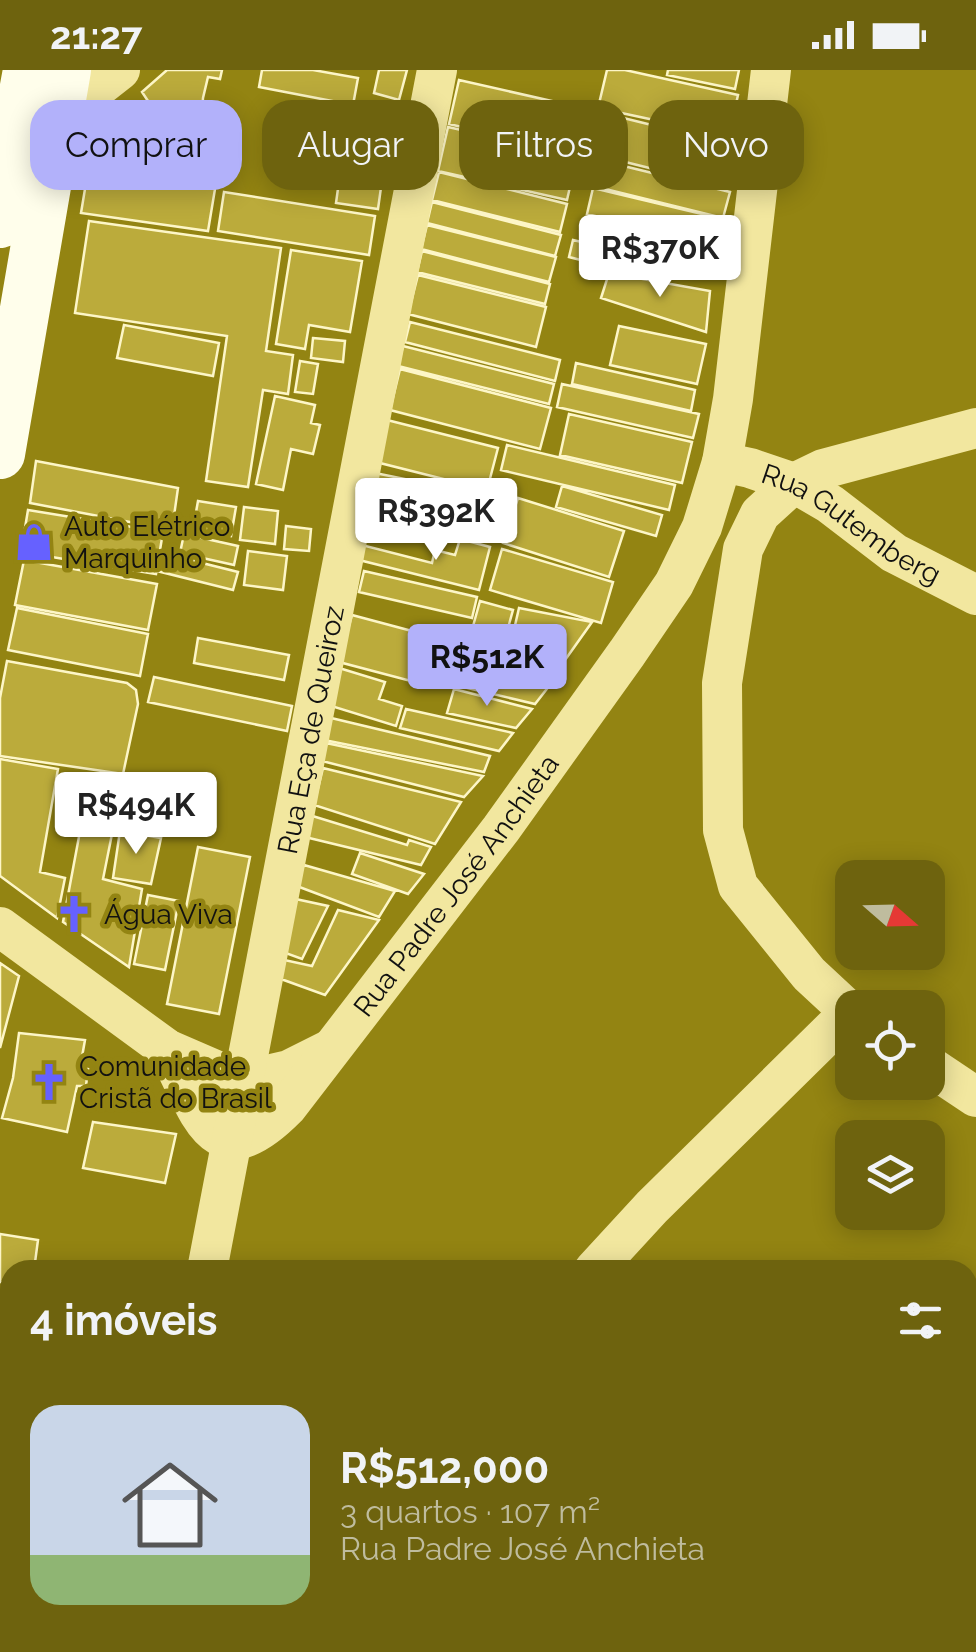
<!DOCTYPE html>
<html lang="pt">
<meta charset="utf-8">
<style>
body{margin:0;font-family:Raleway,sans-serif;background:#736917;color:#f1f3f6;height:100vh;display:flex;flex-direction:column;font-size:38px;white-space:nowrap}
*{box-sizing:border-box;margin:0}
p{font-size:32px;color:#bfbc9e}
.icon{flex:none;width:55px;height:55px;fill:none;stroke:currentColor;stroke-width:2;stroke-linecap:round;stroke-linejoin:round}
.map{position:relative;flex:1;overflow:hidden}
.side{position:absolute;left:0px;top:1190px;width:978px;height:392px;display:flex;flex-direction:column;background:#6e630e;border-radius:30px 30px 0 0;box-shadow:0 5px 25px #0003}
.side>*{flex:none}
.banner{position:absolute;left:30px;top:30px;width:918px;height:90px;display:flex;gap:20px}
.needle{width:65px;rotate:110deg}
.tools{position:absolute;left:835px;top:790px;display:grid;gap:20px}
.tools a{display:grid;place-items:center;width:110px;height:110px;border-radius:20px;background:#6e630e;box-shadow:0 5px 25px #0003;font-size:50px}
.price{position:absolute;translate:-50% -85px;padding:0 22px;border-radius:10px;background:#fff;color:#222;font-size:32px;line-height:65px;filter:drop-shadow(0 2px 5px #0008)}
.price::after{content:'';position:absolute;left:50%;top:60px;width:30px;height:22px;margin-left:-15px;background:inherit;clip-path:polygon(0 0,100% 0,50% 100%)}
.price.on{background:#b2b1fa;color:#111}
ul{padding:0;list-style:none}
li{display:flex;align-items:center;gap:30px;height:250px;padding:0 30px}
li+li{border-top:2px solid #80772e}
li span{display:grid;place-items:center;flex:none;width:280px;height:200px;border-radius:30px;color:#555}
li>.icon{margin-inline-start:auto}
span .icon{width:120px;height:120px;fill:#fffc;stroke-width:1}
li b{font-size:42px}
h2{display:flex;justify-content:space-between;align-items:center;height:120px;padding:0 30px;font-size:42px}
.pill{padding:0 35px;border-radius:30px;background:#6e630e;box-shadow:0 5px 25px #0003;font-size:35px;line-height:90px}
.pill.on{background:#b2b1fa;color:#111}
.status{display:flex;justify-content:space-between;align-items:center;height:70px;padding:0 50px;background:#6e630e;direction:ltr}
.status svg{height:28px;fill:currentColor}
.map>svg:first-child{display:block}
.building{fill:#bbab3b;stroke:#fdf6c7;stroke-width:2.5}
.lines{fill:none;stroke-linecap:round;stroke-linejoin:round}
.minor{stroke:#f2e79f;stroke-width:40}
.major{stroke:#fffeeb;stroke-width:50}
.labels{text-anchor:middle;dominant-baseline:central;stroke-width:9;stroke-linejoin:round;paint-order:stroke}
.street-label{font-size:28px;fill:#111;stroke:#938412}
.poi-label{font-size:28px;fill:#111;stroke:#938412;text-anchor:start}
</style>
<div class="status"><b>21:27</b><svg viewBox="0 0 49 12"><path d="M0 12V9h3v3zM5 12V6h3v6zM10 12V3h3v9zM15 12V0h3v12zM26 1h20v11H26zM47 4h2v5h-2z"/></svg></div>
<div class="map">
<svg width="976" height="1582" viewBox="0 0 976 1582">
<rect width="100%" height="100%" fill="#938412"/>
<path class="building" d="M 167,0 L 222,0 L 220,9 L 208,7 L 203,28 L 199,88 L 168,102 L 95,89 L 98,64 L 148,31 L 142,22 Z
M 262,0 L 313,0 L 358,8 L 353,35 L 259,17 Z
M 379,0 L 407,0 L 399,30 L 374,23 Z
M 607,0 L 625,0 L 738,25 L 729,66 L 598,38 Z
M 668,0 L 739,0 L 735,19 L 667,5 Z
M 459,10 L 587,39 L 578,84 L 449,54 Z
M 603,43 L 733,75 L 722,116 L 593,84 Z
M 363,57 L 390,59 L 386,88 L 359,85 Z
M 448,57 L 577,86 L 567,130 L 438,101 Z
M 599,90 L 730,122 L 723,148 L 593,116 Z
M 341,97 L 383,103 L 378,139 L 336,133 Z
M 88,101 L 215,119 L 208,161 L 81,143 Z
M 439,102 L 567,134 L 560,162 L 432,130 Z
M 593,118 L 723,149 L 716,176 L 587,144 Z
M 224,122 L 375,146 L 369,185 L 218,161 Z
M 432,132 L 561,165 L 555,186 L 427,153 Z
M 89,151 L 281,178 L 266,281 L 293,285 L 288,324 L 263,320 L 248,417 L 206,411 L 227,266 L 75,243 Z
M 619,154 L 718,179 L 713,201 L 613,177 Z
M 427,155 L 556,187 L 549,212 L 421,179 Z
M 573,170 L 616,180 L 612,198 L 569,187 Z
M 291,180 L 362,191 L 350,262 L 309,255 L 305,279 L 276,274 Z
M 422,181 L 550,214 L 545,234 L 417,202 Z
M 609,203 L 710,221 L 706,262 L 601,228 Z
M 418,205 L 546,237 L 536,277 L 408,244 Z
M 410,252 L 560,290 L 555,311 L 405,272 Z
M 124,255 L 219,273 L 213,306 L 117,288 Z
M 619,256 L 706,274 L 697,314 L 610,295 Z
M 313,268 L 345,271 L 343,292 L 311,288 Z
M 403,276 L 554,314 L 549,334 L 398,296 Z
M 300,291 L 318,294 L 313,324 L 295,322 Z
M 576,293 L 695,320 L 691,341 L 572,314 Z
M 400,299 L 551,338 L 540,379 L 390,340 Z
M 562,314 L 699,344 L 693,368 L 557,337 Z
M 275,326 L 315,335 L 311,353 L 320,355 L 313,384 L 291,379 L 283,420 L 256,414 Z
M 569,344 L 692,372 L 682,413 L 560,385 Z
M 387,350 L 498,378 L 487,420 L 376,392 Z
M 507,375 L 675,415 L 669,440 L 501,400 Z
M 36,391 L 178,418 L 172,460 L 30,433 Z
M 375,403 L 493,427 L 488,450 L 370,425 Z
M 562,416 L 662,445 L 656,466 L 556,437 Z
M 370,426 L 465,448 L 461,468 L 365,446 Z
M 518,428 L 624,461 L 609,507 L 503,473 Z
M 198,431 L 236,437 L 231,466 L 193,459 Z
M 244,437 L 278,441 L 275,474 L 240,470 Z
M 28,440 L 163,462 L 156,504 L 21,482 Z
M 286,456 L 311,459 L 309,481 L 284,479 Z
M 184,464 L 238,476 L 234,495 L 180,483 Z
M 460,469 L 490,477 L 479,520 L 355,489 L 358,474 L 432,493 L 435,480 L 455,485 Z
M 502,479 L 613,512 L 601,553 L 490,520 Z
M 248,481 L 287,486 L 283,520 L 244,515 Z
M 162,483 L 238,502 L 233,520 L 157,501 Z
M 24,490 L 157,514 L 148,560 L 15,535 Z
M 364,501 L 477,527 L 472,548 L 359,522 Z
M 480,531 L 513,540 L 503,576 L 470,567 Z
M 17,538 L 148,564 L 140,606 L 8,580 Z
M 519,538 L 592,552 L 565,590 L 510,577 Z
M 352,545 L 438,568 L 426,615 L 339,592 Z
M 198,568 L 289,585 L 284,610 L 194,593 Z
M 466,573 L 564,597 L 535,634 L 459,616 Z
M 7,591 L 127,613 L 136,620 L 138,634 L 123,704 L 0,686 L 0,628 Z
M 339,598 L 385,612 L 379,629 L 402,636 L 396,656 L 328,635 Z
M 154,607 L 292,636 L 287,661 L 148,632 Z
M 454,619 L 532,639 L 516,658 L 447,643 Z
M 406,639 L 513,663 L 499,681 L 400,658 Z
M 327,647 L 490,686 L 484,702 L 324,670 Z
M 326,673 L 483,706 L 464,727 L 322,691 Z
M 0,689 L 58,699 L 40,802 L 65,808 L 57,848 L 0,806 Z
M 323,698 L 461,732 L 435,774 L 314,735 Z
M 90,708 L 131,716 L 124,751 L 115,749 L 103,809 L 142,819 L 129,897 L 63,852 Z
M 306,744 L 407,775 L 409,770 L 431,777 L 421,795 L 305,767 Z
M 120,761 L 161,768 L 151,814 L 113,808 Z
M 198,777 L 250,787 L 219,944 L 167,934 Z
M 360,783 L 424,804 L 408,824 L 352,804 Z
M 304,795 L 395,821 L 379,847 L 294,815 Z
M 148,825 L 179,831 L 165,900 L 134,894 Z
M 291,828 L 328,836 L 302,889 L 280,881 Z
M 338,840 L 379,850 L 325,925 L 281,909 L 280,889 L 312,896 Z
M 0,893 L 19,906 L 0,978 Z
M 19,963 L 85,970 L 80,998 L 88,999 L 86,1016 L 77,1016 L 67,1062 L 2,1048 L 13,1008 Z
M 93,1052 L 176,1064 L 165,1113 L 83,1098 Z
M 0,1164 L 38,1170 L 34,1200 L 10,1200 L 10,1214 L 0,1212 Z
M 0,1267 L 10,1268 L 10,1409 L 0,1407 Z
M 0,1416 L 10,1418 L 10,1468 L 0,1467 Z"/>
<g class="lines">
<g class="minor">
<path d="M 55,51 L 120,0"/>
<path id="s1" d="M 722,392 L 750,398 L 794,413 L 830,434 L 894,483 L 976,525"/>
<path d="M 0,857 L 167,979 L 241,1011 L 289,1000 L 329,980"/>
<path d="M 852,944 L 809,904 L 738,816 L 723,760 L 722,613 L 743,479 L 760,444 L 794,413 L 823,399 L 976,358"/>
<path id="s2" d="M 167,979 C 200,1042 213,1112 287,1037 L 501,759 L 627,583 L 674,514 L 702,457 L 722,392 L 733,329 L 771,0"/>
<path d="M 928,995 L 976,1027"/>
<path id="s3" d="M 207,1200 L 437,0"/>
<path d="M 594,1200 L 652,1137 L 850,942"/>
<path d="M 968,1340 L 976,1332"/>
<path d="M 392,1572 L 406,1582"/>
<path d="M 130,1582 L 132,1572"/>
<path d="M 763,1582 L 769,1572"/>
</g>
<path class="major" d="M 0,153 L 28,0
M 0,384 L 66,0"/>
</g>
<defs>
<g id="shop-bare" transform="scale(3)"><path d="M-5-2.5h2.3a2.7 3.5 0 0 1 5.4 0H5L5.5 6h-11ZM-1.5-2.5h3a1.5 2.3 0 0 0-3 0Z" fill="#6661ff" stroke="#938412" stroke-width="2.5" paint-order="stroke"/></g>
<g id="church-bare" transform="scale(3)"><path d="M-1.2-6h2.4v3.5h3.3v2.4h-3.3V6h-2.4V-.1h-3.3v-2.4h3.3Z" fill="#6661ff" stroke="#938412" stroke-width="2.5" paint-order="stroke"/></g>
</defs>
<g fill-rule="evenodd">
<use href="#shop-bare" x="34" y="472"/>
<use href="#church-bare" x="74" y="844"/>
<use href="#church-bare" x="49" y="1012"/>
</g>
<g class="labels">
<g class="street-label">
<text stroke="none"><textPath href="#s1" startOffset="145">Rua Gutemberg</textPath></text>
<text stroke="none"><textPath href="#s3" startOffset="550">Rua Eça de Queiroz</textPath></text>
<text stroke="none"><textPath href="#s2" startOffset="460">Rua Padre José Anchieta</textPath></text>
</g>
<g class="poi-label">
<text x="64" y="456">Auto Elétrico<tspan x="64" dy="32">Marquinho</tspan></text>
<text x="104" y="844">Água Viva</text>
<text x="79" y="996">Comunidade<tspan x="79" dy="32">Cristã do Brasil</tspan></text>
</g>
</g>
</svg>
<div class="tools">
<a><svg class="needle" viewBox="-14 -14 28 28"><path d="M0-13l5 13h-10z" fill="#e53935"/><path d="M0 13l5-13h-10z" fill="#bfbc9e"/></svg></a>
<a><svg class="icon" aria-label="locate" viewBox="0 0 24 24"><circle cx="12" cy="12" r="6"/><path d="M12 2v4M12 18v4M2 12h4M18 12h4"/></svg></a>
<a><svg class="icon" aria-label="layers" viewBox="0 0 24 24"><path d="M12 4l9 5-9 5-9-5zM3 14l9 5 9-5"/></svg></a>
</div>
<b class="price" style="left:660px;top:230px">R$370K</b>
<b class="price" style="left:436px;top:493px">R$392K</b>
<b class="price on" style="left:487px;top:639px">R$512K</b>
<b class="price" style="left:136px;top:787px">R$494K</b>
<div class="banner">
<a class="pill on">Comprar</a>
<a class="pill">Alugar</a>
<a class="pill">Filtros</a>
<a class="pill">Novo</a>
</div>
<section class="side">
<h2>4 imóveis<svg class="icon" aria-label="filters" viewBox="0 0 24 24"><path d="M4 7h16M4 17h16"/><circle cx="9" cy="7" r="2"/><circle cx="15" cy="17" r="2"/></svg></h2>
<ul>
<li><span style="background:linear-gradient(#c9d6e8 75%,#8fb573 0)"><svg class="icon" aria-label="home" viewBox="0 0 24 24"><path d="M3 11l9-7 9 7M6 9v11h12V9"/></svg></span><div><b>R$512,000</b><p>3 quartos · 107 m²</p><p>Rua Padre José Anchieta</p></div></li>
</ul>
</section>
</div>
